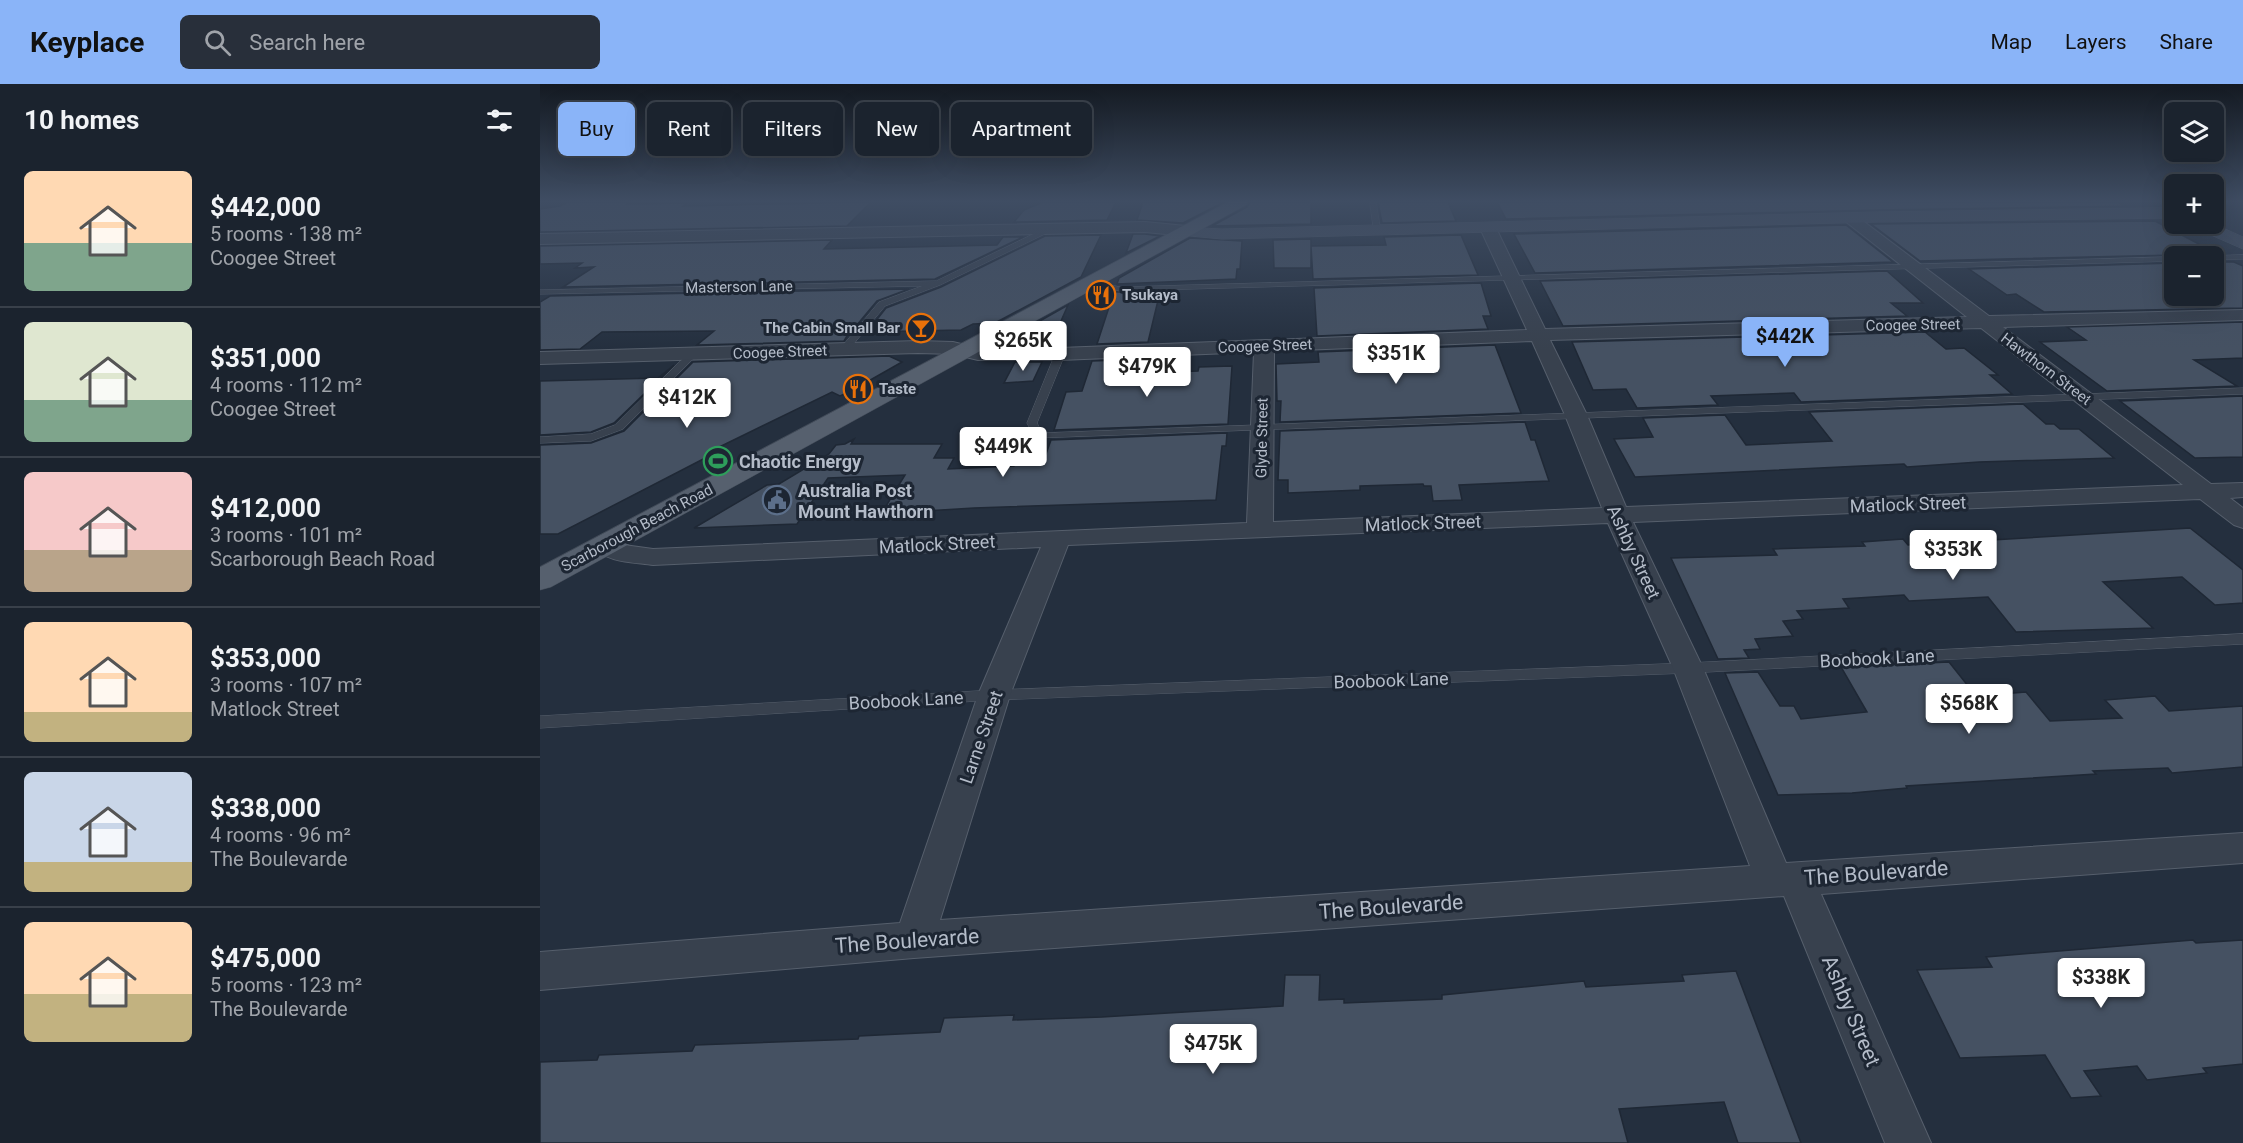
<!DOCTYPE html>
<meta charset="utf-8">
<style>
body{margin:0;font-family:Roboto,sans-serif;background:#282f3a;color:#f1f3f6;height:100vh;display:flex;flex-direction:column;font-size:22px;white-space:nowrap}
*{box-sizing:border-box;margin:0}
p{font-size:20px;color:#a0a4aa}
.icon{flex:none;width:33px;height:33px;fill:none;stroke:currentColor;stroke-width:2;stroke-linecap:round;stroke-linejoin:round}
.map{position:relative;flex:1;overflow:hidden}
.side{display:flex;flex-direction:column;background:#1b232e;width:540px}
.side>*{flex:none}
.hud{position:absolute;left:18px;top:18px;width:570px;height:54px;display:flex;gap:12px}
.buttons{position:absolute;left:1624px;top:18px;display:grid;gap:12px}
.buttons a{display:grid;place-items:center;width:60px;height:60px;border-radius:9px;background:#1b232e;box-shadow:0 6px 24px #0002,0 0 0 2px #39404a;font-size:30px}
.price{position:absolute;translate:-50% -51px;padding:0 14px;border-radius:6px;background:#fff;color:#222;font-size:20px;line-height:39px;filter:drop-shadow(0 2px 3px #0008)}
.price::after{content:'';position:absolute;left:50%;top:36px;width:18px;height:14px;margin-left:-9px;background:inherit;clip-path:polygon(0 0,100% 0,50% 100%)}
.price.on{background:#8ab4f8;color:#111}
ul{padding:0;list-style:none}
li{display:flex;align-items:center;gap:18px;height:150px;padding:0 24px}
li+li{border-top:2px solid #39404a}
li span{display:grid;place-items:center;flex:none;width:168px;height:120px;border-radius:9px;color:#555}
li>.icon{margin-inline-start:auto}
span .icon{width:72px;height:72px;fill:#fffc;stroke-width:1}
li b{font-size:26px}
h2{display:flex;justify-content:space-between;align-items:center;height:72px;padding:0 24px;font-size:26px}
.tag{padding:0 21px;border-radius:9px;background:#1b232e;box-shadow:0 6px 24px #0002,0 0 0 2px #39404a;font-size:21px;line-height:54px}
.tag.on{background:#8ab4f8;color:#111}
header{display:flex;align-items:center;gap:36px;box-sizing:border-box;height:84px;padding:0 30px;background:#8ab4f8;color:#111}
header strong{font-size:28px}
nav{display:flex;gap:33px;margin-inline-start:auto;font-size:21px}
.search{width:420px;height:54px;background:#282f3a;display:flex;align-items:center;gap:15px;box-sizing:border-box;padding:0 21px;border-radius:9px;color:#a0a4aa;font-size:22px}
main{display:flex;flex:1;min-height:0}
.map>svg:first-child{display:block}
.building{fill:#455162;stroke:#1f2835;stroke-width:1.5}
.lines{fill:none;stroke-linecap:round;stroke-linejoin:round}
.lane-casing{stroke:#565f6c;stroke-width:1}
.street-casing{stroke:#565f6c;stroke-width:2}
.secondary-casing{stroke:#565f6c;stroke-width:1}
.primary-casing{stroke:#414a57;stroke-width:1}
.lane{fill:#38414e;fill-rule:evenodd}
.street{fill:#38414e;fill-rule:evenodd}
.secondary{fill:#465061;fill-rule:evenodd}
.primary{fill:#56606e;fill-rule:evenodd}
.labels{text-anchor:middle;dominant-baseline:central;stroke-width:6;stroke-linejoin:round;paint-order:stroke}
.far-street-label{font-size:15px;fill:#b4bcc9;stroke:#1d2633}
.far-poi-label{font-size:15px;font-weight:bold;fill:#b4bcc9;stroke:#1d2633;text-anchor:start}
.poi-label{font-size:18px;font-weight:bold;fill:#b4bcc9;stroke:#1d2633;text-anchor:start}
.street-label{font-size:18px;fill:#b4bcc9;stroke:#1d2633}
.near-street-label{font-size:21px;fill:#b4bcc9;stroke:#1d2633}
</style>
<header>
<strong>Keyplace</strong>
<div class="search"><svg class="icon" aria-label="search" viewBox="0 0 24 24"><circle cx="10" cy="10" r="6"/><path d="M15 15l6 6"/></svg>Search here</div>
<nav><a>Map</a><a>Layers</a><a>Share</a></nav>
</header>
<main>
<section class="side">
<h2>10 homes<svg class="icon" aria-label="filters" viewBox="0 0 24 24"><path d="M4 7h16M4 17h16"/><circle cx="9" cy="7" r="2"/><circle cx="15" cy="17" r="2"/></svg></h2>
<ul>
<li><span style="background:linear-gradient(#ffd9b3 60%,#7fa58c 0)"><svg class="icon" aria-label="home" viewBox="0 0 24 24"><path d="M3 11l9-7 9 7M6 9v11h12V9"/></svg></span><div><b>$442,000</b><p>5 rooms · 138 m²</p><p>Coogee Street</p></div></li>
<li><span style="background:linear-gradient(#dfe7d0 65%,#7fa58c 0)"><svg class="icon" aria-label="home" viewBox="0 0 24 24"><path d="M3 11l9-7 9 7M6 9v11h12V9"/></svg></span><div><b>$351,000</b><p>4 rooms · 112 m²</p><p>Coogee Street</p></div></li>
<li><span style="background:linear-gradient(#f6c9c9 65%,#b9a48a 0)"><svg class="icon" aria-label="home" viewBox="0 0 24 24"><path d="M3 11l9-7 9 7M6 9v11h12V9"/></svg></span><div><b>$412,000</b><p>3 rooms · 101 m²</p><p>Scarborough Beach Road</p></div></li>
<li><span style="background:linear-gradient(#ffd9b3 75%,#c2b280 0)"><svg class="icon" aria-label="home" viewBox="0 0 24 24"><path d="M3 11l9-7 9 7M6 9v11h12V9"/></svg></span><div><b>$353,000</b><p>3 rooms · 107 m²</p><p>Matlock Street</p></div></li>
<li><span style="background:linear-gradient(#c9d6e8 75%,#c2b280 0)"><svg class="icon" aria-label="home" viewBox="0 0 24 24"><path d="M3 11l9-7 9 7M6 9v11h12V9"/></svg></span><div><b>$338,000</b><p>4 rooms · 96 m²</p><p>The Boulevarde</p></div></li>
<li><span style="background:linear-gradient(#ffd9b3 60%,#c2b280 0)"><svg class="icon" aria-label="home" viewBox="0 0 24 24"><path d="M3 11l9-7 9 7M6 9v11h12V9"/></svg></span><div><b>$475,000</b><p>5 rooms · 123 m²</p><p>The Boulevarde</p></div></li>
</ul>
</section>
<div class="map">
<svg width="1703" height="1059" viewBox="0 0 1703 1059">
<rect width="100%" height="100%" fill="#242f3e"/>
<path class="building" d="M 28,118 L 91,118 L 86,120 L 147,119 L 143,122 L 331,118 L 307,142 L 0,148 L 0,125 L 20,122 Z
M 503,118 L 576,118 L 567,136 L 474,138 L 484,126 Z
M 603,118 L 684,118 L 643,139 L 597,136 Z
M 710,118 L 771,118 L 771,140 L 672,142 L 707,123 Z
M 838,118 L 908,118 L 916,137 L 842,139 Z
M 957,118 L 1577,118 L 1586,122 L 1337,126 L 966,135 Z
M 1615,137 L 1678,170 L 1671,170 L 1669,172 L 1635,171 L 1380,177 L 1331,140 Z
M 1306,141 L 1353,178 L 995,189 L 974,150 Z
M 593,150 L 605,150 L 620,152 L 586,169 Z
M 561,151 L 541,193 L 455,239 L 433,240 L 421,246 L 327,248 L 346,224 L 401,203 L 505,152 Z
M 921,151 L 938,191 L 773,195 L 771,162 L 846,161 L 844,153 Z
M 463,153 L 483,153 L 395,195 L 23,203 L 54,183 L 35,184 L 42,179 L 0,180 L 0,162 L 292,156 L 284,165 L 457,161 Z
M 650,154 L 702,157 L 700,185 L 697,185 L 696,195 L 577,200 L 579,194 Z
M 771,155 L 771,184 L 734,184 L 733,156 Z
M 1674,178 L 1694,178 L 1703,182 L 1703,224 L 1504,228 L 1476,210 L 1467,211 L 1429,185 L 1635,179 L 1635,212 L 1674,212 Z
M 1347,187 L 1383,219 L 1351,219 L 1367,232 L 1023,242 L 1000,197 Z
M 941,199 L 951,232 L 943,232 L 948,245 L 777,252 L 774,204 Z
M 369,205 L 337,217 L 311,248 L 299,248 L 307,252 L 304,257 L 157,261 L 174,247 L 62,248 L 40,265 L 0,266 L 0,218 L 10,212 Z
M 574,208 L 620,208 L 608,258 L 557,260 Z
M 528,221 L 510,262 L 485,262 L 498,238 Z
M 1703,238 L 1703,274 L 1654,276 L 1697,302 L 1567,307 L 1500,258 L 1546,256 L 1527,243 Z
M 1385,248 L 1406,265 L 1424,264 L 1458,291 L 1450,291 L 1472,310 L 1261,318 L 1254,309 L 1171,312 L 1178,321 L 1097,324 L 1086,305 L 1053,306 L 1032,258 Z
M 955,261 L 981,329 L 740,338 L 741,317 L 737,317 L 736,280 L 779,278 L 778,268 Z
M 349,272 L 362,278 L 311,307 L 300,312 L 292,308 L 165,370 L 173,370 L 18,450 L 0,450 L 0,361 L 51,359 L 84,347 L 153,278 Z
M 604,275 L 601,289 L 658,287 L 659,283 L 692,282 L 688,340 L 514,346 L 526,308 L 542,307 L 552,277 Z
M 475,278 L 502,278 L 493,297 L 464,299 Z
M 134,281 L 74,339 L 51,348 L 0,351 L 0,297 L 118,294 Z
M 1703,312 L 1703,373 L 1655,374 L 1580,317 Z
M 1483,320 L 1506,340 L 1514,340 L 1520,345 L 1539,345 L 1574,374 L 1439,378 L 1367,383 L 1364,380 L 1321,382 L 1095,393 L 1074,355 L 1113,353 L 1103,334 L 1185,331 L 1206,361 L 1292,357 L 1269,328 Z
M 985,338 L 991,356 L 995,356 L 1009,397 L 919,401 L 922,416 L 893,417 L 891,402 L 884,402 L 883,400 L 820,402 L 820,406 L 748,409 L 748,396 L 738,396 L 740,347 Z
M 687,349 L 686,362 L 682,362 L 676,416 L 434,424 L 385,427 L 383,430 L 340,432 L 365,391 L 288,394 L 257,440 L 154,444 L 227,401 L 239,400 L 289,370 L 296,361 L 305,360 L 314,355 L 311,360 L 402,360 L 394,374 L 414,374 L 408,385 L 474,382 L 479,371 L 506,370 L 511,356 Z
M 1650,444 L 1703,486 L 1703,519 L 1675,521 L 1642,493 L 1563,498 L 1613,544 L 1476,548 L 1448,513 L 1369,517 L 1364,511 L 1303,515 L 1309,524 L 1257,527 L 1263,535 L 1243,537 L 1253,552 L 1215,555 L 1220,565 L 1204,566 L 1209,574 L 1178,575 L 1131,474 L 1237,471 L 1233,465 L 1325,462 L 1322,458 L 1363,455 L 1368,461 Z
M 1409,578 L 1436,612 L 1486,608 L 1510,637 L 1582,634 L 1565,616 L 1615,612 L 1629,627 L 1703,622 L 1703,683 L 1632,689 L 1628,684 L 1553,687 L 1556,690 L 1366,702 L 1367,704 L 1312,709 L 1238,711 L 1185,589 L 1218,588 L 1240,622 L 1254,622 L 1261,635 L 1327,628 L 1301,583 Z
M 1653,856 L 1656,859 L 1703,856 L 1703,980 L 1663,984 L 1667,989 L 1607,996 L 1597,982 L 1544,987 L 1561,1012 L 1531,1014 L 1505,971 L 1420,974 L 1377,886 L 1452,883 L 1446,873 Z
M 1196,887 L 1261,1059 L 1198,1059 L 1184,1018 L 1079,1025 L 1088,1059 L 0,1059 L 0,978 L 57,976 L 59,971 L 152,967 L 155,961 L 318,955 L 319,952 L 400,948 L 404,934 L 474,931 L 473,936 L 562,933 L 743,922 L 745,891 L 780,891 L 779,916 L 804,915 L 804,919 L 902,915 L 902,911 L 1044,897 L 1046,903 L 1144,897 L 1142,891 Z"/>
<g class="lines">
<g class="lane-casing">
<path id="lane" d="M 830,118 L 836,118 L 841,149 L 834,147 Z
M 508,143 L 515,145 L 400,201 L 345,222 L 307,268 L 304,269 L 299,266 L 339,218 L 382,202 L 0,210 L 0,206 L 396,197 Z
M 1703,171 L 1703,175 L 1674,176 L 1674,172 L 1671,172 Z
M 1635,173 L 1635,177 L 580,207 L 546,199 L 550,197 L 580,203 Z
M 520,267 L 525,270 L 497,339 L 502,349 L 1703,304 L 1703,310 L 495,354 L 487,339 L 515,270 Z
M 150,268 L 158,270 L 83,345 L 51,357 L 0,359 L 0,353 L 51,350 L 75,341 Z
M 1703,550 L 1703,560 L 1148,589 L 454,616 L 0,644 L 0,632 L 454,606 L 1148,579 Z"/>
</g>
<g class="street-casing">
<path id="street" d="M 1310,130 L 1315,131 L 1449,232 L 1703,226 L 1703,236 L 1463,243 L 1671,400 L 1703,399 L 1703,413 L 1690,414 L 1703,424 L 1703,444 L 1694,441 L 1660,415 L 1093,438 L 1163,584 L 1246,779 L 1703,749 L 1703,779 L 1281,810 L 1391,1059 L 1345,1059 L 1244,812 L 374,874 L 0,906 L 0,868 L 360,839 L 438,611 L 501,463 L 113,481 C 93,478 65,479 52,461 L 56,455 L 65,453 L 84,461 L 113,465 L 707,439 L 714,268 L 520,276 L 438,276 L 413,270 L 378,269 L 0,280 L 0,268 L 378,257 L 413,258 L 438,264 L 520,264 L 987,246 L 940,144 L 948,139 L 956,144 L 1005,245 L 1427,233 L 1305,137 L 1303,134 ZM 1441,244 L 1643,401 L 1086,423 L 1047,331 L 1010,256 ZM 992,257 L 1025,331 L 1062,424 L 733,438 L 734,267 ZM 1068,439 L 1133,584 L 1210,782 L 400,836 L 470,611 L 528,461 Z
M 605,138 L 646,142 L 654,147 L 646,152 L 605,148 L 0,160 L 0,150 Z"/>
</g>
<g class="secondary-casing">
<path id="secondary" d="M 1635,124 L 1635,134 L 1337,138 L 682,155 L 640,151 L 637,147 L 640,143 L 682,145 L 1337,128 Z
M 1652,140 L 1674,140 L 1703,153 L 1703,165 L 1655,144 Z"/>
</g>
<g class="primary-casing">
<path id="primary" d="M 688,118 L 708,118 L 706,121 L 11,503 L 0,506 L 0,483 Z"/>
</g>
<use href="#lane" class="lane"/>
<use href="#street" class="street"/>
<use href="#secondary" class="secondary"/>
<use href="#primary" class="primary"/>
</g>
<linearGradient id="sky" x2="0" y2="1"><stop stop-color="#141a22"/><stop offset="0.44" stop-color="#3f4d63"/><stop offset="1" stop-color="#3f4d63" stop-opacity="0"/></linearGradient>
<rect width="1703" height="266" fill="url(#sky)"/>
<defs>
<g id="restaurant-ring" transform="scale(1.5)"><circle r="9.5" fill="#1d2633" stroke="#e8710a" stroke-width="1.5"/><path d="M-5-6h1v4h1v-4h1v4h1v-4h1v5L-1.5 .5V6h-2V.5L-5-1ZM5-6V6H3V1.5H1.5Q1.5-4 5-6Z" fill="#e8710a"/></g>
<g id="bar-ring" transform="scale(1.5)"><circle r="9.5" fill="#1d2633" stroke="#e8710a" stroke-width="1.5"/><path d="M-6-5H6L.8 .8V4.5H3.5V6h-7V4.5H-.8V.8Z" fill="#e8710a"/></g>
<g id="stadium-ring" transform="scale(1.5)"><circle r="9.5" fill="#1d2633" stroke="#2e9e5b" stroke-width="1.5"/><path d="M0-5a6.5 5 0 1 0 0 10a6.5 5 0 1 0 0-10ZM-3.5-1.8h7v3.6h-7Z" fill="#2e9e5b"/></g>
<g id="civic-ring" transform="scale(1.5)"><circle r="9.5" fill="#1d2633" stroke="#5c6f8a" stroke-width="1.5"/><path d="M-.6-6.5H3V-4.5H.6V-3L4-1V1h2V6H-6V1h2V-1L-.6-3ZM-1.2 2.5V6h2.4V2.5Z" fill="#5c6f8a"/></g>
</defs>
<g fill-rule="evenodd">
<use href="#restaurant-ring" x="561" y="211"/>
<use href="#bar-ring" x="381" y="244"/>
<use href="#restaurant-ring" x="318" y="305"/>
<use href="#stadium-ring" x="178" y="377"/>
<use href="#civic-ring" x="237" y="416"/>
</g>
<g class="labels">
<g class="far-street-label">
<text transform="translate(199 203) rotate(-1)">Masterson Lane</text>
<text transform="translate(1373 241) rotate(-1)">Coogee Street</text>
<text transform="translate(725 262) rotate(-2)">Coogee Street</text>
<text transform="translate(240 268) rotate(-2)">Coogee Street</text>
<text transform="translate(1506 285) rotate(37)">Hawthorn Street</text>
<text transform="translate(722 354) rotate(-89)">Glyde Street</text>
<text transform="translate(97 444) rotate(-28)">Scarborough Beach Road</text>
</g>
<g class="far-poi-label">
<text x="582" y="211">Tsukaya</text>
<text x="360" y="244" text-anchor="end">The Cabin Small Bar</text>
<text x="339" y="305">Taste</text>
</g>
<g class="poi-label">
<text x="199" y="377">Chaotic Energy</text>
<text x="258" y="406">Australia Post<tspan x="258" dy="21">Mount Hawthorn</tspan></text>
</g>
<g class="street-label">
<text transform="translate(1368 420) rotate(-2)">Matlock Street</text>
<text transform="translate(883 439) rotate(-2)">Matlock Street</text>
<text transform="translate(397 460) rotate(-3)">Matlock Street</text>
<text transform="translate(1094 468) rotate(65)">Ashby Street</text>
<text transform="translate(1337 574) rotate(-3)">Boobook Lane</text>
<text transform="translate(851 596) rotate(-2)">Boobook Lane</text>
<text transform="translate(366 616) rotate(-3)">Boobook Lane</text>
<text transform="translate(441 653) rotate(-71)">Larne Street</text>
</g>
<g class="near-street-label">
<text transform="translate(1336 789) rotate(-4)">The Boulevarde</text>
<text transform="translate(851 823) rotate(-4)">The Boulevarde</text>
<text transform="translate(367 857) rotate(-4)">The Boulevarde</text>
<text transform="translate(1311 927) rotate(67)">Ashby Street</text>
</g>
</g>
</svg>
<div class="buttons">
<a><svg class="icon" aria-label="layers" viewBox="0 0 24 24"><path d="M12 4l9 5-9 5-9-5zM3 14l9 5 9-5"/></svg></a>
<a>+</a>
<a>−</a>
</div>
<b class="price on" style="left:1245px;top:284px">$442K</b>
<b class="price" style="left:483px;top:288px">$265K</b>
<b class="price" style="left:856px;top:301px">$351K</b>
<b class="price" style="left:607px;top:314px">$479K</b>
<b class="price" style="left:147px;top:345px">$412K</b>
<b class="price" style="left:463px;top:394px">$449K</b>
<b class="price" style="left:1413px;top:497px">$353K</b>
<b class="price" style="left:1429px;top:651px">$568K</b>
<b class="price" style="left:1561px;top:925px">$338K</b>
<b class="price" style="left:673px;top:991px">$475K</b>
<div class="hud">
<a class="tag on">Buy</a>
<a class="tag">Rent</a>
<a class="tag">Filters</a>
<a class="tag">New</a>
<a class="tag">Apartment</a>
</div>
</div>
</main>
